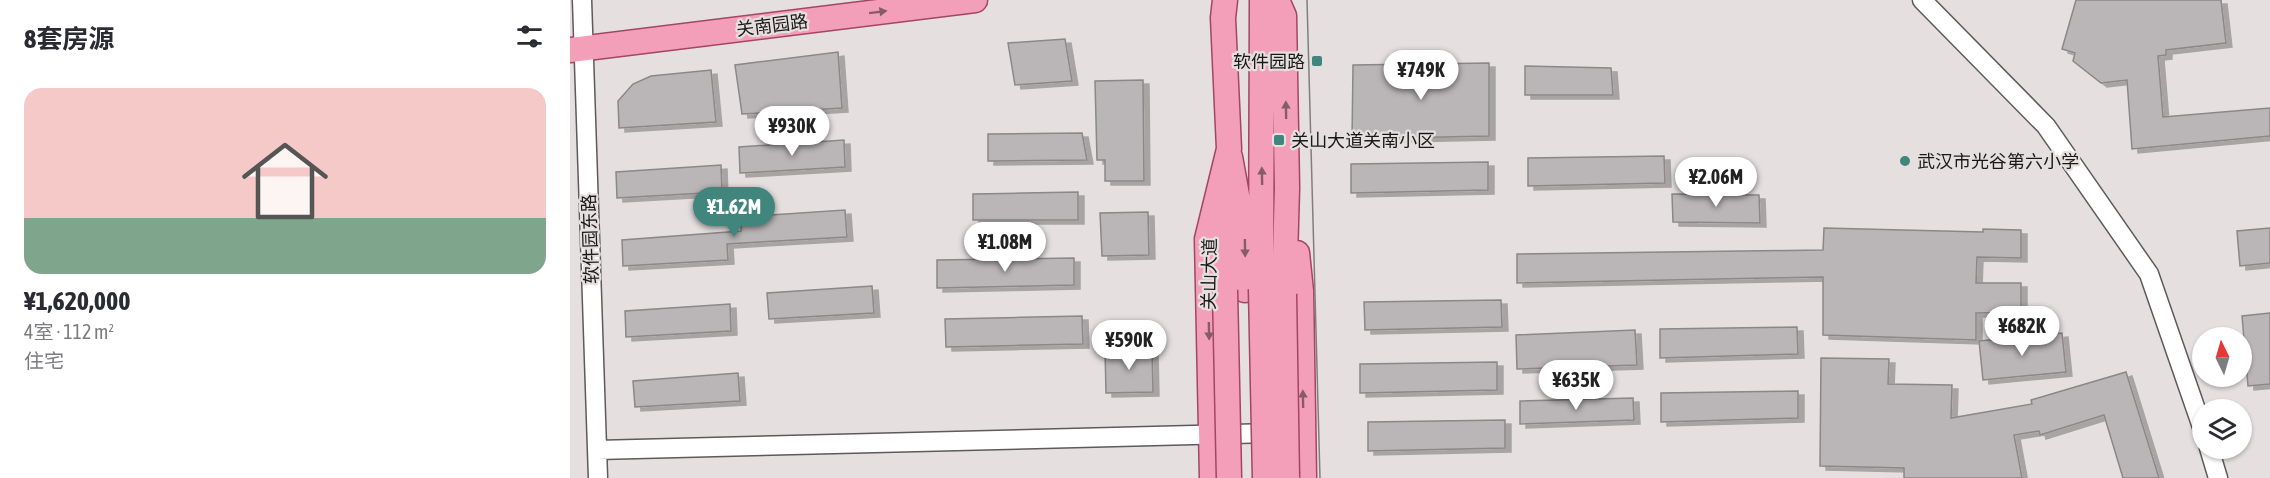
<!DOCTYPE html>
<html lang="zh">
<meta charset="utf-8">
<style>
body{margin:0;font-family:"Asap Condensed","Noto Sans SC",sans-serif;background:#f7f7f7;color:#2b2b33;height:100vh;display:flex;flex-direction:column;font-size:22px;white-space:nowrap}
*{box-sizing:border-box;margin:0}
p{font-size:20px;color:#7c7c81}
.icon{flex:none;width:33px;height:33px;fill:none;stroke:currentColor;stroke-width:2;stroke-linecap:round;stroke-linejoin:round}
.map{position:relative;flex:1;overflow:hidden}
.panel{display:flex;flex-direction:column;background:#fff;width:570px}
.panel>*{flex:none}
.needle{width:39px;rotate:355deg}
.buttons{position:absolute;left:1622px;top:327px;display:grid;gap:12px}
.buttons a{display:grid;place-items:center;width:60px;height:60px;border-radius:50%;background:#fff;box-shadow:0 2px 4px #0004;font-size:30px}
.price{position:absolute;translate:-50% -51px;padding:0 14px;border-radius:21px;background:#fff;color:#222;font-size:20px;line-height:39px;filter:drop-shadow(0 2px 3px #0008)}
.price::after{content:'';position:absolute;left:50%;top:36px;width:18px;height:14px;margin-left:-9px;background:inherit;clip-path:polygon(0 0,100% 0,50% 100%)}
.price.selected{background:#40867d;color:#fff}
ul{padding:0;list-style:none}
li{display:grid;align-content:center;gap:12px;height:318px;padding:0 24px}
li span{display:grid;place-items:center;height:186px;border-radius:18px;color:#555}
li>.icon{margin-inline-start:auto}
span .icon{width:108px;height:108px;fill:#fffc;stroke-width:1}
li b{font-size:26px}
h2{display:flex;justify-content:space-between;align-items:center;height:72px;padding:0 24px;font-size:26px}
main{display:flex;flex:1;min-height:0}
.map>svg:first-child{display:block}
.building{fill:#bab5b6;stroke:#8c8788;stroke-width:1.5;filter:url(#shadow)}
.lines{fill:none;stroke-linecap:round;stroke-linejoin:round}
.minor-casing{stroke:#5e595a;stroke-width:21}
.major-casing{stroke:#a34662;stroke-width:27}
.minor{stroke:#fff;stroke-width:18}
.major{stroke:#f49fb9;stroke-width:24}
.tram{stroke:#827e7e;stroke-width:1.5}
.major-bridge-casing{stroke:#a34662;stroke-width:27;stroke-linecap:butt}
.major-bridge{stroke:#f49fb9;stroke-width:24}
.oneway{fill:#875c68}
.poi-dot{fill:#40867d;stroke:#e5dfe0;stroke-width:2}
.labels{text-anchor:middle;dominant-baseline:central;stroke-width:4.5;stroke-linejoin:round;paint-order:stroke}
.street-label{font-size:18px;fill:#1a1818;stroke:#e5dfe0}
.poi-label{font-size:18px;fill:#1a1818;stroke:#e5dfe0;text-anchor:start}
</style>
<main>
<section class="panel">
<h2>8套房源<svg class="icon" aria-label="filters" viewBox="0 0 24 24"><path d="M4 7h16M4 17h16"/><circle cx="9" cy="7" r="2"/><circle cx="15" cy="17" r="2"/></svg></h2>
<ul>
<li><span style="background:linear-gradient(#f6c9c9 70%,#7fa58c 0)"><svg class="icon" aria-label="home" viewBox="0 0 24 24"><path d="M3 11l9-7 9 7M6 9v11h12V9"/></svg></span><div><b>¥1,620,000</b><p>4室 · 112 m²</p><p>住宅</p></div></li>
</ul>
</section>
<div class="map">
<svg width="1700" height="478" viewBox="0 0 1700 478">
<defs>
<filter id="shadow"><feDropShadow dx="6" dy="4" stdDeviation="0" flood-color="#0004"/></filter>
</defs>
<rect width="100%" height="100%" fill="#e5dfe0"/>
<path class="building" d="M 1506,0 L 1651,0 L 1656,43 L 1596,50 L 1596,55 L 1588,56 L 1593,117 L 1700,108 L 1700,136 L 1562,149 L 1557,80 L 1531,83 L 1503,61 L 1505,53 L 1492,49 Z
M 495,39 L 502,81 L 445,85 L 438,43 Z
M 268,52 L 272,108 L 172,114 L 165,65 Z
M 919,63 L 919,136 L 782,139 L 783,65 Z
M 955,66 L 1041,68 L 1043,95 L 955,95 Z
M 141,70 L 146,122 L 49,128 L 48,101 L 63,84 L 81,76 Z
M 573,80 L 574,181 L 535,181 L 535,160 L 527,160 L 525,81 Z
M 512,133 L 517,160 L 418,161 L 418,134 Z
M 274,140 L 275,167 L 170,173 L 169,147 Z
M 1094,156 L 1095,183 L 958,186 L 958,158 Z
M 918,162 L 918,190 L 781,193 L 781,164 Z
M 151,165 L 152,192 L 47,198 L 46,172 Z
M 508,192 L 508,220 L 403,220 L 403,194 Z
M 1102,194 L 1189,195 L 1190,223 L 1103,222 Z
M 275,210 L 277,237 L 157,244 L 158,260 L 53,266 L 52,240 L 171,231 L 171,217 Z
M 578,212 L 579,255 L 532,256 L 530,213 Z
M 1254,228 L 1413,232 L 1413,229 L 1451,230 L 1451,258 L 1407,257 L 1406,283 L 1451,283 L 1451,312 L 1406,313 L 1406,340 L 1253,335 L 1253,277 L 947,283 L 947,254 L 1253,250 Z
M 1700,228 L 1700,263 L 1670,266 L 1667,231 Z
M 504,258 L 504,285 L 367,288 L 367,260 Z
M 302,286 L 304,313 L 199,319 L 197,293 Z
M 931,300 L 932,327 L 795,330 L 794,302 Z
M 160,304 L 161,331 L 56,337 L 55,311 Z
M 1700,313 L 1700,384 L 1678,386 L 1672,316 Z
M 512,316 L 513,344 L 376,347 L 375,319 Z
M 1227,327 L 1228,354 L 1090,358 L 1090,329 Z
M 1065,330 L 1067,365 L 947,369 L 946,335 Z
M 1492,333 L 1496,372 L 1413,380 L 1409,341 Z
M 582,349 L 583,392 L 536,393 L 535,351 Z
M 1251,358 L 1319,359 L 1318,384 L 1382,385 L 1381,418 L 1462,404 L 1461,400 L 1556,372 L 1589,478 L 1553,478 L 1534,415 L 1470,435 L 1469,431 L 1444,435 L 1452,478 L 1334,478 L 1334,468 L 1250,466 Z
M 927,362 L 927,390 L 790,393 L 790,364 Z
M 168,373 L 170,401 L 65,407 L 63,381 Z
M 1228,391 L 1228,418 L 1091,422 L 1091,393 Z
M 1063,398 L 1064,420 L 950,424 L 950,401 Z
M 935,420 L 935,448 L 798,451 L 798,422 Z"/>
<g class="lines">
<g class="minor-casing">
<path id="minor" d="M 12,0 L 28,478
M 1352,0 L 1476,126 L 1579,274 L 1632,427
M 1639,448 L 1648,478
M 27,450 L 706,433"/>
</g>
<g class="major-casing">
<path id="major" d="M 707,0 L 714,16 L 717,188 L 714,294
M 0,50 L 405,0
M 660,157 L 675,239 L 675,290
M 727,253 L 731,291 L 734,478
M 691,289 L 692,0
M 655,290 L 656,205
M 642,478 L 637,239 L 659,149 L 653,18 L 655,0"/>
</g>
<use href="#minor" class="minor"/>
<use href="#major" class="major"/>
<path class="tram" d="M 737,0 L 750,478"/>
<g class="major-bridge-casing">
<path id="major-bridge" d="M 691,289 L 695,478
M 655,290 L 659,478
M 714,294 L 717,478"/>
</g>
<use href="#major-bridge" class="major-bridge"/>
</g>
<defs><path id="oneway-solid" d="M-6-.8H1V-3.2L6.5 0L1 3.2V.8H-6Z" transform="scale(1.5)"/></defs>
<g class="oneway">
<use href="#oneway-solid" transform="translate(308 12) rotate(-7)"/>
<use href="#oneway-solid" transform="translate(716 110) rotate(-91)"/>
<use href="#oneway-solid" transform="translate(692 176) rotate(-91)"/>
<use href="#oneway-solid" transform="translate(675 248) rotate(89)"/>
<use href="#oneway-solid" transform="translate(639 331) rotate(89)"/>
<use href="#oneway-solid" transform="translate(733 399) rotate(-91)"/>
</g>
<g class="poi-dot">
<rect x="741" y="55" width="12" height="12" rx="3"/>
<rect x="703" y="134" width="12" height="12" rx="3"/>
<circle cx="1335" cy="161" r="6"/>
</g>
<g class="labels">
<g class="street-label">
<text transform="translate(202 25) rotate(-7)">关南园路</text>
<text transform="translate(20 239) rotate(-92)">软件园东路</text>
<text transform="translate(639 274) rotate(-89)">关山大道</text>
</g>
<g class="poi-label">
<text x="735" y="61" text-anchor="end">软件园路</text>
<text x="721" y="140">关山大道关南小区</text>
<text x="1347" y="161">武汉市光谷第六小学</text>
</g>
</g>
</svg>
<div class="buttons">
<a><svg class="needle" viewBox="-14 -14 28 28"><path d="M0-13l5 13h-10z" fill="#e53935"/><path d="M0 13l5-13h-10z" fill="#7c7c81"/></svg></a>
<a><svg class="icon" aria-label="layers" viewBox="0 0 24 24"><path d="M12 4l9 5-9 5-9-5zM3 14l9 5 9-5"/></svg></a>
</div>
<b class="price" style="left:851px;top:101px">¥749K</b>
<b class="price" style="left:222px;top:157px">¥930K</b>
<b class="price" style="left:1146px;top:208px">¥2.06M</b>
<b class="price selected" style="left:164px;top:238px">¥1.62M</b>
<b class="price" style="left:435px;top:273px">¥1.08M</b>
<b class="price" style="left:1452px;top:357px">¥682K</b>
<b class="price" style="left:559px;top:371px">¥590K</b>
<b class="price" style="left:1006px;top:411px">¥635K</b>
</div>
</main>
